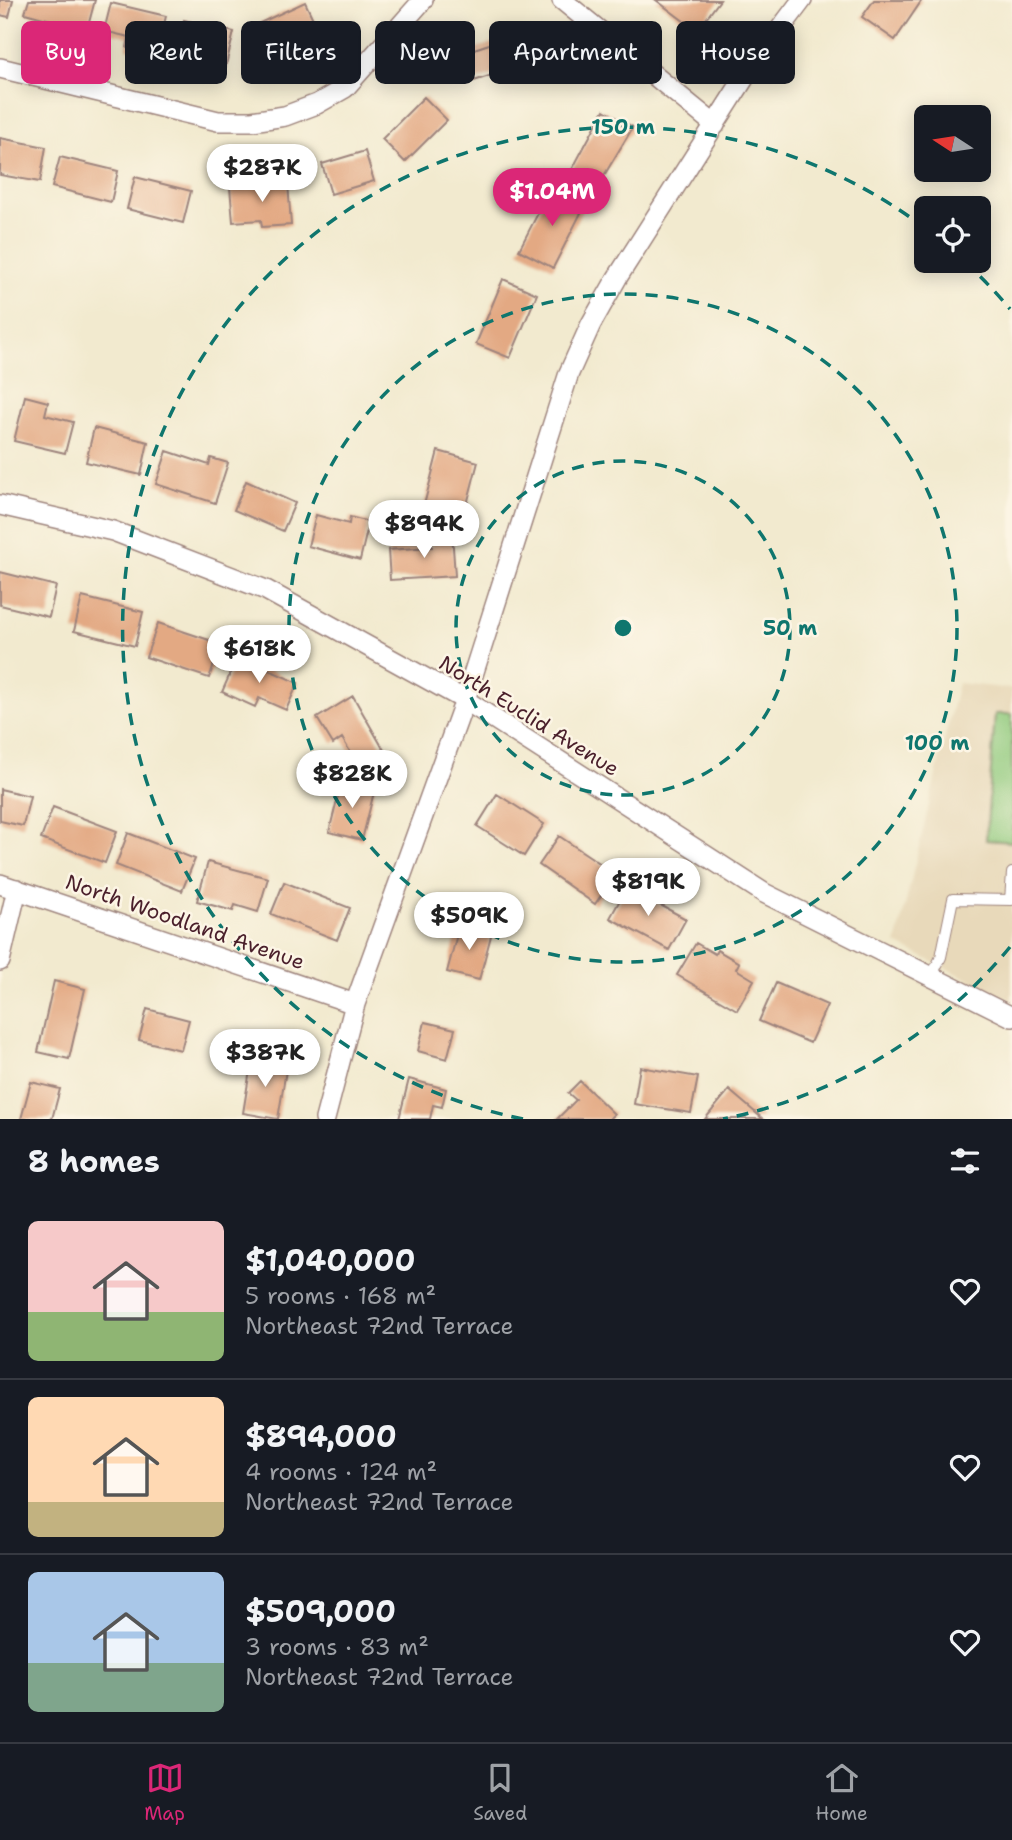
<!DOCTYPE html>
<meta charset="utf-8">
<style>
body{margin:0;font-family:"Shantell Sans",sans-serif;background:#20242c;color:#f1f3f6;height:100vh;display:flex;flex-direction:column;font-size:26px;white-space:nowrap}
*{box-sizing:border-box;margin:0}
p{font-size:23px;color:#9ea1a6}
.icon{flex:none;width:38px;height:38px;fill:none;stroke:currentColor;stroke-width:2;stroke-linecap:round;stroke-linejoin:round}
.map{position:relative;height:1119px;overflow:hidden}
.drawer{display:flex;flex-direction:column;background:#171b24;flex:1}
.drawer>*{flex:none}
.hud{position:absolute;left:21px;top:21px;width:971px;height:63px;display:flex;gap:14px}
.needle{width:46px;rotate:282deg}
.tools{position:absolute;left:914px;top:105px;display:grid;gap:14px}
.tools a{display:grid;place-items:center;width:77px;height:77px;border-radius:10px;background:#171b24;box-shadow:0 4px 18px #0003;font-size:35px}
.price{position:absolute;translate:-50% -60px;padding:0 16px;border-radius:24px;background:#fff;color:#222;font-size:23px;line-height:46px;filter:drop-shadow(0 2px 4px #0008)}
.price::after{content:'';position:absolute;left:50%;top:42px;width:21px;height:16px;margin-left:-10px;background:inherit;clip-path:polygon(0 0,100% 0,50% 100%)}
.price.selected{background:#db2777;color:#fff}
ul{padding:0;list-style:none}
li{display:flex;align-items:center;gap:21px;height:175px;padding:0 28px}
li+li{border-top:2px solid #363941}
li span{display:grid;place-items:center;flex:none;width:196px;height:140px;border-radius:10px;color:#555}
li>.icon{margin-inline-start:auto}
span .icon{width:84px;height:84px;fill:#fffc;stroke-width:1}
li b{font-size:30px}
h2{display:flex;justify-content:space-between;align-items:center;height:84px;padding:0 28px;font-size:30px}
.tag{padding:0 24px;border-radius:10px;background:#171b24;box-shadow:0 4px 18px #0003;font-size:24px;line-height:63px}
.tag.selected{background:#db2777;color:#fff}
.menu{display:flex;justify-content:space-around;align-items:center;height:98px;border-top:2px solid #363941;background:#171b24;font-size:19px;color:#9ea1a6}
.menu a{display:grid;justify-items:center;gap:4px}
.menu .selected{color:#db2777}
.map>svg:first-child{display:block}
.built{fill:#e8d9ba}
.green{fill:#91ca7e;stroke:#6e7454;stroke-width:2}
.building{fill:#e3a983}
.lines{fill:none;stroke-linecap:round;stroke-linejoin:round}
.service-casing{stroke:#9e847d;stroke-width:12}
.minor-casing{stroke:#9e847d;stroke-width:22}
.service{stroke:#fff;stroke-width:10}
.minor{stroke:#fff;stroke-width:19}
.ring{fill:none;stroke:#0f766e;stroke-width:3.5;stroke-dasharray:12 9}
.labels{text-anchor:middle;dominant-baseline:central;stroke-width:5;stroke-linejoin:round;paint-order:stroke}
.street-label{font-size:21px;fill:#4a1f2b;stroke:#fcf5e5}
.centre{fill:#0f766e;stroke:#fcf5e5;stroke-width:3.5}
.ring-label{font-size:21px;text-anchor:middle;font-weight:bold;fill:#0f766e;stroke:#fcf5e5;stroke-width:5;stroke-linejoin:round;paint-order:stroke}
</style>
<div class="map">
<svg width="1012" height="1119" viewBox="0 0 1012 1119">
<rect width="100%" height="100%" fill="#fcf5e5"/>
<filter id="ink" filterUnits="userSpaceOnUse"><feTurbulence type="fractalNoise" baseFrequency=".0143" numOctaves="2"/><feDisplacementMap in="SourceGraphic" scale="14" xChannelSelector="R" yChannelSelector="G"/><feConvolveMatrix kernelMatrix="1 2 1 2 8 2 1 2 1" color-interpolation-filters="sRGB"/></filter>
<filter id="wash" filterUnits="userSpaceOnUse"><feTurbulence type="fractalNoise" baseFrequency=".00686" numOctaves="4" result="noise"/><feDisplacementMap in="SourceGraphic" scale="28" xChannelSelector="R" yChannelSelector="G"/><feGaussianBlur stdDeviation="1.57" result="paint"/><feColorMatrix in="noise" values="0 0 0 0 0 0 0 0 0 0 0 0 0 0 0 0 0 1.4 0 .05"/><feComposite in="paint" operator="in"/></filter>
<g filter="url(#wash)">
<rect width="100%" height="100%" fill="#f2eacf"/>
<path class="built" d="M 958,683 L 1012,689 L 1012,1000 L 896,944 Z"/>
<path class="green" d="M 995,714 L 1012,714 L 1012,842 L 986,840 Z"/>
<g id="blocks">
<path class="building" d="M 0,0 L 13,0 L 9,17 L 0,15 Z
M 29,0 L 95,0 L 87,30 L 25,13 Z
M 656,0 L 720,0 L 697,31 Z
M 874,0 L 922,0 L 895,40 L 862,17 Z
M 305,2 L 320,34 L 264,60 L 249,28 Z
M 111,3 L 166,16 L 157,55 L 127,48 L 129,37 L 104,31 Z
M 184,20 L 234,32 L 224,73 L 195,66 L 197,54 L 177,49 Z
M 520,34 L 529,63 L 474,81 L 465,52 Z
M 424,97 L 447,120 L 405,162 L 382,139 Z
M 604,110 L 633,127 L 593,194 L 567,179 Z
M 0,138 L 46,147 L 40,182 L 0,175 Z
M 365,151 L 374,181 L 331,194 L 322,164 Z
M 60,157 L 118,171 L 111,202 L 52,187 Z
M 135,177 L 191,191 L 183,223 L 127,209 Z
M 288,183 L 291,225 L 262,227 L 261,220 L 233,222 L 230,187 Z
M 551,188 L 585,205 L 553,268 L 519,250 Z
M 503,279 L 537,294 L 510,358 L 476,344 Z
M 25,396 L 48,402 L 45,415 L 73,422 L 65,453 L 14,441 Z
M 94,428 L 148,442 L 141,475 L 86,462 Z
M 167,451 L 209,465 L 211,458 L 228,463 L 215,503 L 156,484 Z
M 438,451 L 478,462 L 464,516 L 424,505 Z
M 246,481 L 295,503 L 283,531 L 234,510 Z
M 316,515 L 349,524 L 350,517 L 369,522 L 360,560 L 308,546 Z
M 452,533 L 455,576 L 390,580 L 388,550 L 432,547 L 431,535 Z
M 0,572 L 56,586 L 49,617 L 0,605 Z
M 82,597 L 143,612 L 135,646 L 74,631 Z
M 158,623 L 221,644 L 209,678 L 146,657 Z
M 238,656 L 298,683 L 286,710 L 259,698 L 255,707 L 222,692 Z
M 353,696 L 385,752 L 359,767 L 342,738 L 333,744 L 317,718 Z
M 342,780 L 375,788 L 362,840 L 329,832 Z
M 0,789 L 30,796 L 23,826 L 0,821 Z
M 497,794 L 544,824 L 524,856 L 477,826 Z
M 53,807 L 117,831 L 105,863 L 41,839 Z
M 128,833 L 195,859 L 182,891 L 116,865 Z
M 559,836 L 616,874 L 595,904 L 539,865 Z
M 208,862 L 268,878 L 258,912 L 235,905 L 233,911 L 197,901 Z
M 284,882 L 350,908 L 337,940 L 271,914 Z
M 627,887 L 686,919 L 669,950 L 610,918 Z
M 460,923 L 492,932 L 479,980 L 447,972 Z
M 696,943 L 715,954 L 717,950 L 739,963 L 736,969 L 754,980 L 737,1010 L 677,975 Z
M 54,981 L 85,989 L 69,1059 L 38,1052 Z
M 776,983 L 827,1005 L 810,1043 L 759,1021 Z
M 147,1009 L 189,1020 L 181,1050 L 139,1040 Z
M 425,1022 L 455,1029 L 447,1059 L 418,1051 Z
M 252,1058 L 287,1064 L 278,1119 L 243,1113 Z
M 640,1067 L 698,1077 L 691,1113 L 634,1104 Z
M 409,1079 L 446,1089 L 442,1107 L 433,1105 L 430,1119 L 399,1119 Z
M 580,1081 L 614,1114 L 609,1119 L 557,1119 L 576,1100 L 568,1093 Z
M 31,1082 L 60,1089 L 52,1119 L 21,1119 Z
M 729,1090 L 763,1119 L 705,1119 Z"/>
</g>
</g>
<g filter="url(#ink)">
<use href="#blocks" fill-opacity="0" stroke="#9e847d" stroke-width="2"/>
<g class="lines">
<g class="service-casing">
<path id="service" d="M 1010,900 L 1012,873
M 931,977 L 941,957 L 953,899 L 1012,900"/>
</g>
<g class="minor-casing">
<path id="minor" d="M 562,0 L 715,125
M 0,68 L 218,121 L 252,121 L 285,116 L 317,104 L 345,88 L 423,0
M 0,505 L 113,531 L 266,590 L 465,700 L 764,893 L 1012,1017
M 0,884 L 355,1004
M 0,961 L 17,889
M 325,1119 L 355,1004 L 465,700 L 569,373 L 591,324 L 617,278 L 750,69 L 802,0"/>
</g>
<use href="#service" class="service"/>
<use href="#minor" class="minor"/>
</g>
</g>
<g class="ring">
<circle cx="623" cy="628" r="167"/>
<circle cx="623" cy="628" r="334"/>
<path d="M1010 947A501 501 0 0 1 723 1119M523 1119A501 501 0 1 1 925 228M965 262A501 501 0 0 1 1010 309"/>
</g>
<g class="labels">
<g class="street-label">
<text transform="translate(529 716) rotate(32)">North Euclid Avenue</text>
<text transform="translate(185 922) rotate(19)">North Woodland Avenue</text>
</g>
</g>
<circle cx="623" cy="628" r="10" class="centre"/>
<g class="ring-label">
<text x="623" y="134">150 m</text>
<text x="790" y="635">50 m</text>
<text x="937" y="750">100 m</text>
</g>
</svg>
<div class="tools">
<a><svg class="needle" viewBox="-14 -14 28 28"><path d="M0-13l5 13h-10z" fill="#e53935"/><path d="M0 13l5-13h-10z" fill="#9ea1a6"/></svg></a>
<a><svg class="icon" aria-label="locate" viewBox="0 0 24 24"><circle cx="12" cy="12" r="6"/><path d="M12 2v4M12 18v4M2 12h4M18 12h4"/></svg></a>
</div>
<b class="price" style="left:262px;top:204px">$287K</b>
<b class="price selected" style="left:552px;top:228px">$1.04M</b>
<b class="price" style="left:424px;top:560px">$894K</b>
<b class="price" style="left:259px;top:685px">$618K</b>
<b class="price" style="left:352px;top:810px">$828K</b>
<b class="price" style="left:648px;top:918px">$819K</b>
<b class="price" style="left:469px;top:952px">$509K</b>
<b class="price" style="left:265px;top:1089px">$387K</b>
<div class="hud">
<a class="tag selected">Buy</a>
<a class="tag">Rent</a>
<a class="tag">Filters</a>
<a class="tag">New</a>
<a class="tag">Apartment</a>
<a class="tag">House</a>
</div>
</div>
<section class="drawer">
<h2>8 homes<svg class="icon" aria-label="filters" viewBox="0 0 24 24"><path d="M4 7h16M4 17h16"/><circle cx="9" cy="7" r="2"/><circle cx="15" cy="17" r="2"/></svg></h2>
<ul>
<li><span style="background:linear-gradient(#f6c9c9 65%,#8fb573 0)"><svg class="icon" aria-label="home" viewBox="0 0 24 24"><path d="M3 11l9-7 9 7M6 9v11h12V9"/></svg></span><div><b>$1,040,000</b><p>5 rooms · 168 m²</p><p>Northeast 72nd Terrace</p></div><svg class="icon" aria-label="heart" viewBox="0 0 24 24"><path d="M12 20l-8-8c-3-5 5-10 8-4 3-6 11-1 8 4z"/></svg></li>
<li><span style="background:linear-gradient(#ffd9b3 75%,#c2b280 0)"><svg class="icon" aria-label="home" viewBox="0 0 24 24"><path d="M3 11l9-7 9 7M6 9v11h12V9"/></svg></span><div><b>$894,000</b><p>4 rooms · 124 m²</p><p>Northeast 72nd Terrace</p></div><svg class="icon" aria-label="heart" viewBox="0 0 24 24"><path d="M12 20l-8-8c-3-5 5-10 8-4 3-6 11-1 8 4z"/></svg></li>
<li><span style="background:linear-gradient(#a9c7e8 65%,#7fa58c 0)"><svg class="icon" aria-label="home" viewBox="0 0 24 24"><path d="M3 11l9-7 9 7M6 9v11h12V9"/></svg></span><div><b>$509,000</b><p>3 rooms · 83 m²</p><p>Northeast 72nd Terrace</p></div><svg class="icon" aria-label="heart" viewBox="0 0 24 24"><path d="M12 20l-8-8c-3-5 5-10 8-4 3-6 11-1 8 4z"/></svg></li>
</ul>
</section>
<nav class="menu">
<a class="selected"><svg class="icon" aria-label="map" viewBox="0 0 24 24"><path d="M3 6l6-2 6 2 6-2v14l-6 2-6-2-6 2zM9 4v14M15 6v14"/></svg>Map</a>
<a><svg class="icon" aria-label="saved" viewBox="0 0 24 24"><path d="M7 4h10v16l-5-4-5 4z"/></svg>Saved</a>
<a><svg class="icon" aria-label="home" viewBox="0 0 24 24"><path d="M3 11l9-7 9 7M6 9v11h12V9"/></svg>Home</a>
</nav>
